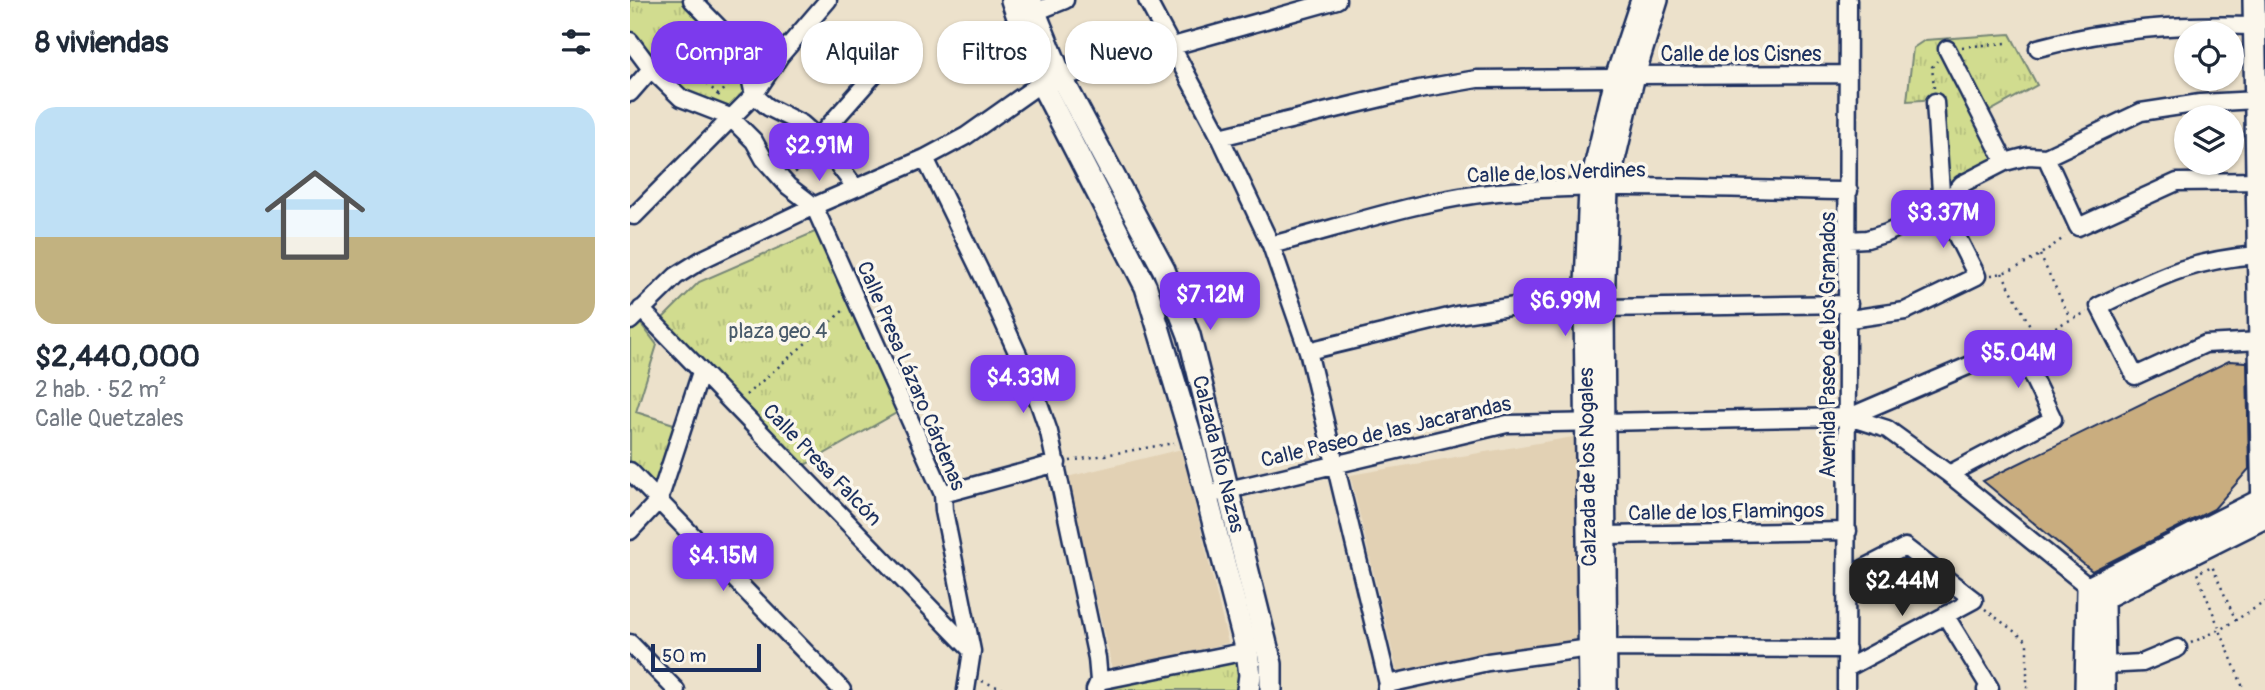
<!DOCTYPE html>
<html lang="es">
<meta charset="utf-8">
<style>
body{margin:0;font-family:Pangolin,sans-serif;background:#f2f2f3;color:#1f2937;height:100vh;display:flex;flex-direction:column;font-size:26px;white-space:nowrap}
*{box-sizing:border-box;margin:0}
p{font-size:23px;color:#747a83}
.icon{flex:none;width:38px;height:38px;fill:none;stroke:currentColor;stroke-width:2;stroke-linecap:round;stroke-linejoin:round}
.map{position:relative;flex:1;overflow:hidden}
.drawer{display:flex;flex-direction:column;background:#fff;width:630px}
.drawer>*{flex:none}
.top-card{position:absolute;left:21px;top:21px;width:665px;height:63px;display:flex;gap:14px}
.controls{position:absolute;left:1544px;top:21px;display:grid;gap:14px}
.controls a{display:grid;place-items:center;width:70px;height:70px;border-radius:50%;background:#fff;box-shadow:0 2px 5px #0004;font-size:35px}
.scale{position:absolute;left:21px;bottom:18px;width:110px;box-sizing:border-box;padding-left:7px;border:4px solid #1b2f5e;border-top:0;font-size:19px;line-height:24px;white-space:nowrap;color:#1b2f5e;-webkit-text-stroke:5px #fbf7ec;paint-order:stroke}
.price{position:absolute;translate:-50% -60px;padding:0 16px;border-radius:14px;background:#7c3aed;color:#fff;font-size:23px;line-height:46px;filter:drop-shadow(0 2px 4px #0008)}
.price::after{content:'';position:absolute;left:50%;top:42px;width:21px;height:16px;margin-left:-10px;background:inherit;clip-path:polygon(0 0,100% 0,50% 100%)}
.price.current{background:#222;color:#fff}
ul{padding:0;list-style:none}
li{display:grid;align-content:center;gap:14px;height:371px;padding:0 35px}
li span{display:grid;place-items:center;height:217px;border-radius:21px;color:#555}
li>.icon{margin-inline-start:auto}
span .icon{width:126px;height:126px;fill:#fffc;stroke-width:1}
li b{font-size:30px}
h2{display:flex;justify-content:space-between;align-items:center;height:84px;padding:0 35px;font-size:30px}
.tag{padding:0 24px;border-radius:28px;background:#fff;box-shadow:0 2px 5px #0004;font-size:24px;line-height:63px}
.tag.current{background:#7c3aed;color:#fff}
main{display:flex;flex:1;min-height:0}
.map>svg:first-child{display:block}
.built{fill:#e2d1b4}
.park{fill:url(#park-tufts);stroke:#768676;stroke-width:2}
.building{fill:#c9ad7f;stroke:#1b2f5e;stroke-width:2}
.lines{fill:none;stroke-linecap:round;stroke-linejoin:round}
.street-casing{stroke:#1b2f5e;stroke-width:21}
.secondary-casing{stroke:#1b2f5e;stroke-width:26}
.path{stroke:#1b2f5e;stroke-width:2.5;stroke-dasharray:2 5;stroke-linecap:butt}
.street{stroke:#fbf7ec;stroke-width:16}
.secondary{stroke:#fbf7ec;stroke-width:21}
.labels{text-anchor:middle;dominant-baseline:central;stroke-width:7;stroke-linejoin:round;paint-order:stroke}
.street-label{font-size:21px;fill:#1b2f5e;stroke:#fbf7ec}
.park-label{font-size:21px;fill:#485a6a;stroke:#fbf7ec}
</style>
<main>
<section class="drawer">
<h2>8 viviendas<svg class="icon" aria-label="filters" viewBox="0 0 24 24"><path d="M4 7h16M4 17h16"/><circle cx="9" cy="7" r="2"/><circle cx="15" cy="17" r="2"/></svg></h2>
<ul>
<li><span style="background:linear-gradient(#bfe0f5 60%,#c2b280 0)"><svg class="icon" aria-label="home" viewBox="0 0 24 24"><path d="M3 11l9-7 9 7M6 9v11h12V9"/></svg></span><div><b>$2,440,000</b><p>2 hab. · 52 m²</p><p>Calle Quetzales</p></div></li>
</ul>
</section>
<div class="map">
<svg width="1635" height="690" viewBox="0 0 1635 690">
<defs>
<pattern id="park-tufts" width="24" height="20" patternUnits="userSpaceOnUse" patternTransform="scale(1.75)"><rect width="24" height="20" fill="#d1dc8f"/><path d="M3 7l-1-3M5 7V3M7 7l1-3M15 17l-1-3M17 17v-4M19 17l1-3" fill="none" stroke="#b3bd7e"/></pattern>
</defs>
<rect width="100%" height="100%" fill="#ece1cb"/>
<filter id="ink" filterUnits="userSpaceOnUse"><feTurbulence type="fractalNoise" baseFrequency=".0143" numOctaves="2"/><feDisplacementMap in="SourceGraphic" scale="14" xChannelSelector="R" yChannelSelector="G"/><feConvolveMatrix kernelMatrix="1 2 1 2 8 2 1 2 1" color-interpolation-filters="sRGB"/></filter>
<g filter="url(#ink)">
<path class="built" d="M 949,436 L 955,644 L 768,675 L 720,475 Z
M 552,449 L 598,643 L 483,671 L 437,477 Z"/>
<path class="park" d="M 0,0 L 58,0 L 70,9 L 128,88 L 99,117 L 52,95 L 0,37 Z
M 1380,34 L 1407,85 L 1357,113 L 1379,156 L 1315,192 L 1309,99 L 1277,101 L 1283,48 L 1295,40 Z
M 187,231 L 268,412 L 173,466 L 30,321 L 69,282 Z
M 8,320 L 27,345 L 6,412 L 50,426 L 30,494 L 0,466 L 0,329 Z
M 613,655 L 613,690 L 469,690 L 471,684 Z"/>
<path class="building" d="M 172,150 L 180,163 L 166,172 L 158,159 Z
M 1599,361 L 1617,362 L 1619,469 L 1584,509 L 1462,571 L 1353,481 Z"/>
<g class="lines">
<g class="street-casing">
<path id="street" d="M 62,0 L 101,40 L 117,64 L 124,95 L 138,107 L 172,124 L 188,138 L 225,187
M 517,0 L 590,137 L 641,245 L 678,351 L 758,684 L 756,690
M 395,16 L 435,0
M 0,41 L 21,69 L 51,98 L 100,117 L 124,141 L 134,159 L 158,186 L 184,206 L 313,494 L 314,511 L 342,651 L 336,690
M 1408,48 C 1482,28 1548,24 1625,26
M 1317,49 L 1375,162
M 1004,75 L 1218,74
M 0,93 L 21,69
M 590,137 L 789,89 L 847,79 L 986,78
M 188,138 L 264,52
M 1416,157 L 1448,227 L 1547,182 L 1635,181
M 295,158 L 354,279 L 405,392 L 419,432 L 467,658 L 469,681 L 465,690
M 4,216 L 124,95 L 150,56 L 198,0
M 1219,240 L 1237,239 L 1257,233 L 1312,207 L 1332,184 L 1375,162 L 1398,156 L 1416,157 L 1511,112 L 1570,103 L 1627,100
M 641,245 C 715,226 792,199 868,192 C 984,182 1103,190 1219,191
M 1628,255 C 1560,260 1529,277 1469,306 L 1505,376 L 1575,344 L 1630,341
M 973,308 L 1219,304
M 11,309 L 342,651
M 1220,319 L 1275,311 L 1347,276 L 1312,207 L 1305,102
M 0,321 L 46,276 L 73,259 L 184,206 L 295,158 L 336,136 L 411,83 L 707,0
M 678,351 L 827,315 L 885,306 L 955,308
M 1219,417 L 1387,345 L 1423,419 L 1319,474
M 0,471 L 212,690
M 313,494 L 427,463
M 577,495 L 877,424 L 1219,417 L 1257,429 L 1319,474 L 1466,593
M 0,531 L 29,500 L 71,372
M 975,535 L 1218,531
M 1315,615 L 1360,688 L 1356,690
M 0,643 L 46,690
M 1474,665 L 1512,663 L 1548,648
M 1217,668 L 1344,600 L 1275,547 L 1217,577
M 469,681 L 617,651
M 758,684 L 858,662 L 960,648 L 1217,649
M 1216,690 L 1218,0"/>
</g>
<g class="secondary-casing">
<g id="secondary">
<path d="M 382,0 L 411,83 L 516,287 L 562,440 L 617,651 L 620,675 L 618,690"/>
<path id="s1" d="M 400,0 L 431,77 L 534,270 L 559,335 L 641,664 L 641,690"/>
<path d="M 1624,0 L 1633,518"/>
<path d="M 960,690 L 955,308 L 960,189 L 986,78 L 1012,0"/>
<path d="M 976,690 L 973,308 L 977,189 L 1004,75 L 1027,0"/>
<path d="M 1456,690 L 1458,588 L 1635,498"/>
<path d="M 1474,690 L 1473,598 L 1635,517"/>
</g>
</g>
<path class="path" d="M 63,23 L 57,24 L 57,32 L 64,39 L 73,36 L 79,41 L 78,48 L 89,57
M 1332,47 L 1376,43
M 43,68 L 60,56 L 75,70
M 89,69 L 100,83
M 1304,88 L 1302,67 L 1307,61
M 88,95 L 78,84 L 75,70 L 89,69 L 89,57 L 95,58
M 88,96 L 105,78
M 1410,255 L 1440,318
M 1372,273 L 1405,335
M 1361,275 C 1388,272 1414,252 1435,237
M 1400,339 L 1457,312
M 116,395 L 214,310
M 440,461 L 544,443
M 1355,609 L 1397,641 L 1397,690
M 1606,621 L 1582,566 L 1567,573 L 1614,690
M 1561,643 L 1591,629 L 1635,602
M 352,681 L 375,690"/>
<use href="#street" class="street"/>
<use href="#secondary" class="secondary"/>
</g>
</g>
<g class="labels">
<g class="street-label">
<text x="1111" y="54">Calle de los Cisnes</text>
<text transform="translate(926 173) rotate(-2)">Calle de los Verdines</text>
<text transform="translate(1198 345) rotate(-90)">Avenida Paseo de los Granados</text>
<text transform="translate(281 376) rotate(67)">Calle Presa Lázaro Cárdenas</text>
<text transform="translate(756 432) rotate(-13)">Calle Paseo de las Jacarandas</text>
<text stroke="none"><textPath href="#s1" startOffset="494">Calzada Río Nazas</textPath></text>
<text transform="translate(192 465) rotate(46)">Calle Presa Falcón</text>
<text transform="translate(958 467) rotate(-91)">Calzada de los Nogales</text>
<text transform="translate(1096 512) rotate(-1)">Calle de los Flamingos</text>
</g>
<g class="park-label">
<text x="148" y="331">plaza geo 4</text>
</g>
</g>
</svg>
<div class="controls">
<a><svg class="icon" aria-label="locate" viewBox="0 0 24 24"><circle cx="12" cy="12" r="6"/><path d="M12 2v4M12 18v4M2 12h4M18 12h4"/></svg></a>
<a><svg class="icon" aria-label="layers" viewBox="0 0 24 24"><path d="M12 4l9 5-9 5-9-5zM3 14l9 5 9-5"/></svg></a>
</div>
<div class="scale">50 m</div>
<b class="price" style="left:189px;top:183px">$2.91M</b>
<b class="price" style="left:1313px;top:250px">$3.37M</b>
<b class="price" style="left:580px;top:332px">$7.12M</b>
<b class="price" style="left:935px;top:338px">$6.99M</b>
<b class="price" style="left:1388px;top:390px">$5.04M</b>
<b class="price" style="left:393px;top:415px">$4.33M</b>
<b class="price" style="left:93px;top:593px">$4.15M</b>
<b class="price current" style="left:1272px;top:618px">$2.44M</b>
<div class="top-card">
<a class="tag current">Comprar</a>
<a class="tag">Alquilar</a>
<a class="tag">Filtros</a>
<a class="tag">Nuevo</a>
</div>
</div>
</main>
